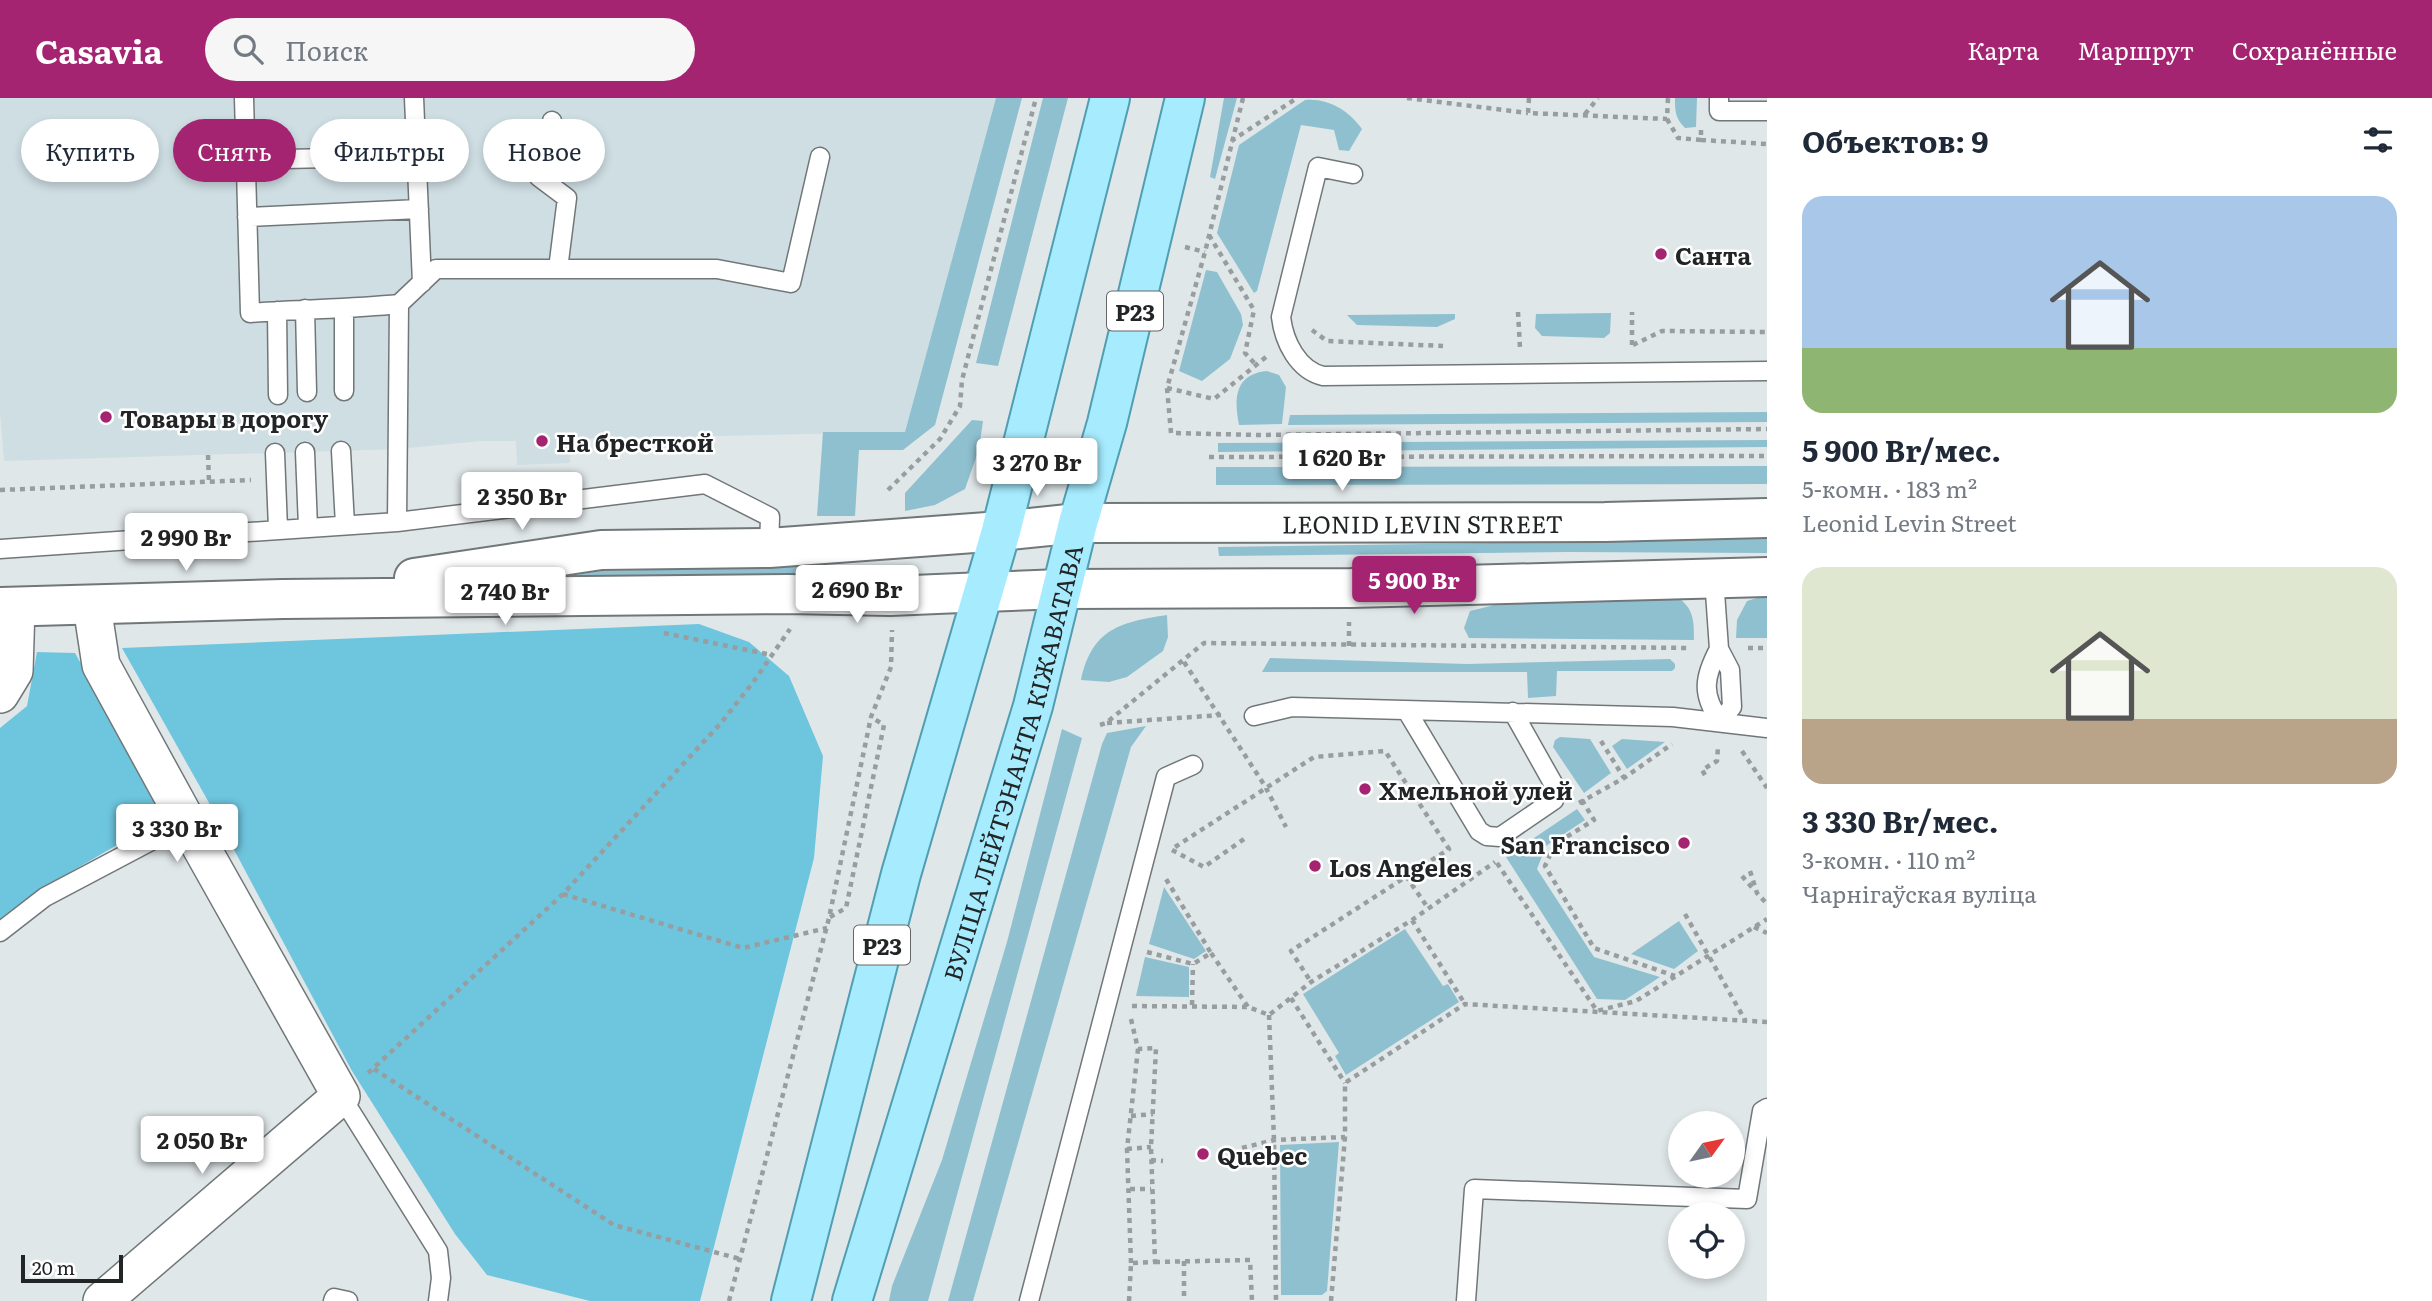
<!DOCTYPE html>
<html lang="ru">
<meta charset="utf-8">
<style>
body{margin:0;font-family:Literata,serif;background:#f6f6f7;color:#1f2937;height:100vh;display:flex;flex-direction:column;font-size:26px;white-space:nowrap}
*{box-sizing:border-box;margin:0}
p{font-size:23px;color:#747a83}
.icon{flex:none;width:38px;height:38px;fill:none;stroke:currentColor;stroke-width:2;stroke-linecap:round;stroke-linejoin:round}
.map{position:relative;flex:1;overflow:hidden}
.sheet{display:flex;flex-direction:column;background:#fff;width:665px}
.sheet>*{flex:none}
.banner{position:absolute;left:21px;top:21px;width:665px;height:63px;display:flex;gap:14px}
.needle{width:46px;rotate:57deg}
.tools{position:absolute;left:1668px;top:1013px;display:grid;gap:14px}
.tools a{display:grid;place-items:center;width:77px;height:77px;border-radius:50%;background:#fff;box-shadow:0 4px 10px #0003;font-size:35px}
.scale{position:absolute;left:21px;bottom:18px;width:102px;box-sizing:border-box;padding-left:7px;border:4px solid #222526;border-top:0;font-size:19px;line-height:24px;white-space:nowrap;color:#222526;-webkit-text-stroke:5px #fff;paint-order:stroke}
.price{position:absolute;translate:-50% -60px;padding:0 16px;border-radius:7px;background:#fff;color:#222;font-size:23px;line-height:46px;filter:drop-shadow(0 2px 4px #0008)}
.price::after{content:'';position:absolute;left:50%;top:42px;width:21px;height:16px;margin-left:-10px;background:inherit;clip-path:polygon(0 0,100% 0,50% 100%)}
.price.selected{background:#a52472;color:#fff}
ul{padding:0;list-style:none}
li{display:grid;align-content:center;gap:14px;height:371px;padding:0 35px}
li span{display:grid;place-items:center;height:217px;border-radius:21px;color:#555}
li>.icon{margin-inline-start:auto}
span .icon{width:126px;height:126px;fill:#fffc;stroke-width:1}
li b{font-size:30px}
h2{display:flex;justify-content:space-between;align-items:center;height:84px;padding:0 35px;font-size:30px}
.pill{padding:0 24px;border-radius:32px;background:#fff;box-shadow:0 4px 10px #0003;font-size:24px;line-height:63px}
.pill.selected{background:#a52472;color:#fff}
header{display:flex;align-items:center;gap:42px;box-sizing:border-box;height:98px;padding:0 35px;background:#a52472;color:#fff}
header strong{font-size:33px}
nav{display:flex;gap:38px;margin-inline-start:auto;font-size:24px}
.search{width:490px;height:63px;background:#f6f6f7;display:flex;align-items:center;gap:18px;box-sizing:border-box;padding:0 24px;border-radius:38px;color:#747a83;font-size:26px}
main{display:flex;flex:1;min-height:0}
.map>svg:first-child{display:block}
.built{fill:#cedee3}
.green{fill:#8fc0d0}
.forest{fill:#6ec5de}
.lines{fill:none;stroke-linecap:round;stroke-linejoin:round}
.service-casing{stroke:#717779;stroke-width:21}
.minor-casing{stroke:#717779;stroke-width:40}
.tertiary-casing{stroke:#717779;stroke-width:42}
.secondary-casing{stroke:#717779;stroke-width:42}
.primary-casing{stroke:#519db2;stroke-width:42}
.path{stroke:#989d9f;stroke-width:4.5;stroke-dasharray:5 5;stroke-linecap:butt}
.service{stroke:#fff;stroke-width:18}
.minor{stroke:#fff;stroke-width:37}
.tertiary{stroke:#fff;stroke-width:38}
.secondary{stroke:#fff;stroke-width:38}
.primary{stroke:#a6ebfe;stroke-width:38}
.poi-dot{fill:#a52472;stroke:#fff;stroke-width:2.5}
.labels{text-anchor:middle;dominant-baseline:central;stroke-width:5;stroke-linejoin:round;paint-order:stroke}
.shield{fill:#fff;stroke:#646667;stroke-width:2}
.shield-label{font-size:23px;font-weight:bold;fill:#222526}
.poi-label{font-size:24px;font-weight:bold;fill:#222526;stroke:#fff;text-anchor:start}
.street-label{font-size:24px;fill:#222526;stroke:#fff}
</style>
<header>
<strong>Casavia</strong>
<div class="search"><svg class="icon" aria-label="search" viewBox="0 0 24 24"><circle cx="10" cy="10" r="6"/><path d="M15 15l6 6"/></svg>Поиск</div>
<nav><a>Карта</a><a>Маршрут</a><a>Сохранённые</a></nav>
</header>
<main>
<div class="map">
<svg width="1767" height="1203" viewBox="0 0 1767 1203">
<rect width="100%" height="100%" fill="#e0e7e9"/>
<path class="built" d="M 0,0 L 996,0 L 905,334 L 570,341 L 570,365 L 517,367 L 516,343 L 481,343 L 398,351 L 4,363 L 0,314 Z"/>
<path class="green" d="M 996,0 L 1022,0 L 935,327 L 903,352 L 859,352 L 855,418 L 817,418 L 823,334 L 905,334 Z
M 1043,0 L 1068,0 L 998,268 L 976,265 Z
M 1224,0 L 1237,0 L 1215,81 L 1210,79 Z
M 1675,0 L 1697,0 L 1696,29 L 1685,30 C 1675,20 1675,13 1675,0 Z
M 1305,2 C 1329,0 1349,13 1362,31 L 1349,53 L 1339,52 L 1334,32 L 1301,27 L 1257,193 L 1254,195 L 1217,135 L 1239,47 Z
M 1206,172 L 1217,174 L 1241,216 L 1243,227 L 1230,261 L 1202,283 L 1179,273 Z
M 1611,215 L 1610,235 L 1604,240 L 1542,238 L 1535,230 L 1536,216 Z
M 1455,216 L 1455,221 L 1437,229 L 1357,227 L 1347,217 Z
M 1267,273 L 1279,277 L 1286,289 L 1282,326 L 1239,327 C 1234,302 1234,276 1267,273 Z
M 1767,314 L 1767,324 L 1288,327 L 1290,317 Z
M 972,322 L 983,323 L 979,351 L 965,391 L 935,407 L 905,413 L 905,395 Z
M 1767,342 L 1767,349 L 1218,354 L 1218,345 Z
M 1767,368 L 1767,386 L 1216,387 L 1216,369 Z
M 1767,431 L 1767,455 L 1567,454 L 1219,458 L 1218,449 L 1560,444 L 1633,432 Z
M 820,468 L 819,479 L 500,488 L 601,473 Z
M 1535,497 L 1677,499 C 1694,510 1694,523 1694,542 L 1469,540 L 1464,530 L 1470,513 Z
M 1767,497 L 1767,540 L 1736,540 L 1737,522 L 1747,503 Z
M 1167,517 L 1168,539 L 1163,553 L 1127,579 L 1109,584 L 1081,582 C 1092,531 1120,524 1167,517 Z
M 1270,560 L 1467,566 L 1670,561 L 1675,566 L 1675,570 L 1672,573 L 1557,573 L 1556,598 L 1528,600 L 1527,574 L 1262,574 Z
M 1146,628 L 1131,649 L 973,1203 L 948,1203 L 1102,646 L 1107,635 Z
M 1062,631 L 1082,640 L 928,1203 L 889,1203 L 892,1188 L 942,1062 L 1007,844 Z
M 1560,639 L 1590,641 L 1611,675 L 1584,695 L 1553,649 L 1555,642 Z
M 1622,641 L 1665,644 L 1627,671 L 1612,648 Z
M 1577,711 L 1585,722 L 1546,748 L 1537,771 L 1594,859 L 1660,879 L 1625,902 L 1597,901 L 1506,759 Z
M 1164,789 L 1206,853 L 1194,861 L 1149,846 Z
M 1679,823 L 1698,853 L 1674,871 L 1631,856 Z
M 1405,831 L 1443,888 L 1448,886 L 1459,904 L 1346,977 L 1335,958 L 1339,955 L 1303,896 Z
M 1145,859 L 1189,869 L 1189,899 L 1136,898 Z
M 1339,1044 L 1327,1193 L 1322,1197 L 1281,1197 L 1280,1047 Z"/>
<path class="forest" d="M 699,526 L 749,544 L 789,578 L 823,658 L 814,760 L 700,1203 L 590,1203 L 487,1177 L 455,1136 L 352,973 L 208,703 L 122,550 Z
M 37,554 L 75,555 L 167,718 L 48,787 L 0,823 L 0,630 L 27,608 Z"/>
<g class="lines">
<g class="service-casing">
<path id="service" d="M 244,0 L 250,215 C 300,211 350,211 399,206 L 397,424
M 414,0 L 422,185
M 1719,0 L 1719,13 L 1767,13
M 552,23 L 539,79 L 567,100 L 558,171
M 246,62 L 416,58
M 1353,76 L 1318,69 L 1281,219 C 1284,244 1298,272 1323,278 L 1767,273
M 247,119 L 419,111
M 399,206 L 436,171 L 717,171 L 791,185 L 820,59
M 305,211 L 307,294
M 344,211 L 344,293
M 277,213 L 278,297
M 341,353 L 345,427
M 305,354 L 308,429
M 275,355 L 278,431
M 0,451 L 397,424 L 705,386 L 770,419 L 769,450
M 1714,480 L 1719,551 L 1730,572 L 1732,609 L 1720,623 C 1701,596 1704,579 1719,551
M 1407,613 L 1479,733 L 1487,738 L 1500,739 L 1554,702 L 1554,687 L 1513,614
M 1254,618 L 1292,609 L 1673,619 L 1767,630
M 0,834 L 45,799 L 187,724
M 341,998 L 438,1153 L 441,1180 L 438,1203
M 333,1203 L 334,1200 L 348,1203
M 1029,1203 L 1166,679 L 1193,667
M 1466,1203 L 1474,1091 L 1747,1101 L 1762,1013 L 1767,1010"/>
</g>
<g class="minor-casing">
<path id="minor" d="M 92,508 L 101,567 L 187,724 L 341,998 L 102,1203
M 0,596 L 14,573 L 16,509"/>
</g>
<g class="tertiary-casing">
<path id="tertiary" d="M 414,480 L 601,452 L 769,450 L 1001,433
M 0,509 L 283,501 L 788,496 L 890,498 L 984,494"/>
</g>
<g class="secondary-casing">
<g id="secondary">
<path id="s1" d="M 1001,433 L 1078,425 L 1605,424 L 1767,420"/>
<path d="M 984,494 L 1061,491 L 1351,490 L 1767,479"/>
</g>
</g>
<g class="primary-casing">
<g id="primary">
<path d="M 791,1203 L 901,776 L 1001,433 L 1110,0"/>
<path id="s2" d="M 852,1203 L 1033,608 L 1078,425 L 1107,325 L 1185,0"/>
</g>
</g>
<path class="path" d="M 1243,0 L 1205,154 L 1167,290 L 1171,335 L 1259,337 L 1767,331
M 1407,0 L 1528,15
M 1529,0 L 1528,15 L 1667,21 L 1668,0
M 1585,16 L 1598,0
M 1667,21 L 1678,40 L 1701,42
M 1701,32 L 1701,42 L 1767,46
M 1231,43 L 1297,0
M 1209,137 L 1254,212 L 1245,255 L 1256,267
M 1185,149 L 1205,154
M 1518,214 L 1520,250
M 1312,232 L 1327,243 L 1443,248
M 1632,247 L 1632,214
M 1633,247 L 1662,233 L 1767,234
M 1167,290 L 1214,301 L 1266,259
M 208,357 L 209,384
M 1209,359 L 1767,358
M 0,392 L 251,382
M 888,392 L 940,341 L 960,308 L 962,282 L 1036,0
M 664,535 L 772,557
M 1349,548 L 1349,524
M 1748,550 L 1767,550
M 1184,564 L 1265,688 L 1286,729
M 1107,625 L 1221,617
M 1100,627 L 1106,625 L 1204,545 L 1690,550
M 1601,643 L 1624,680
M 1742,653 L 1767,690
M 1705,677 L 1702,672 L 1717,663 L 1718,649
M 1582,702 L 1594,722 L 1555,746 L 1545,768 L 1594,850 L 1675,878
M 1579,705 L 1624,680 L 1672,646
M 1175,749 L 1314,659 L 1385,653 L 1449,751 L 1291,853 L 1311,884
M 1172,752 L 1204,769 L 1247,739
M 1497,765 L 1597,913 L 1636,903 L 1767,821
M 1750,773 L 1757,795 L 1767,806
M 1406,778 L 1428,810
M 1742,778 L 1755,793
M 563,796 L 743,850 L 827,830
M 1685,816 L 1745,922
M 830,819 L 846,810 L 884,627 L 871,619
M 1412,822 L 1465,906
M 1754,829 L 1767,835
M 1147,854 L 1193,866 L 1211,855 L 1166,781
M 1211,855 L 1248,909
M 1291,900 L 1345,985
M 1192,907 L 1193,866
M 1132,908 L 1248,909 L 1269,917 L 1311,884 L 1412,822 L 1495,764
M 1269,917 L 1274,1042 L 1276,1203
M 374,971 L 614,1127 L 740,1161
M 368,975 L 563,796 L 721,625 L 754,583 L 790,531
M 1131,1018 L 1153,1016
M 1242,1050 L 1274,1042 L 1345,1039
M 1127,1051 L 1151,1049
M 1151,1062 L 1163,1063
M 1130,1091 L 1151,1091
M 1184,1163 L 1184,1203
M 1155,1164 L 1250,1162 L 1252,1203
M 1131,1165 L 1127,1051 L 1138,951
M 729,1203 L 829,820 L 871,619 L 891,569 L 892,532
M 1129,1203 L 1131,1165 L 1155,1164 L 1151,1049 L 1156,950 L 1138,951 L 1131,921
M 1331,1203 L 1345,1039 L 1345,985 L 1465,906 L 1767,924"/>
<use href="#service" class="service"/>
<use href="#minor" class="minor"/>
<use href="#tertiary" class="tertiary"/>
<use href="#secondary" class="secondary"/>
<use href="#primary" class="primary"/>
</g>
<g class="poi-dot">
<circle cx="1661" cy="156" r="7"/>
<circle cx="106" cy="319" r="7"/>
<circle cx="542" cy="343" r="7"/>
<circle cx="1365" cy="691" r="7"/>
<circle cx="1684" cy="745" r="7"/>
<circle cx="1315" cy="768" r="7"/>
<circle cx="1203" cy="1056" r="7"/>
</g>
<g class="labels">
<g class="shield">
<rect x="1107" y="193.5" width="56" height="39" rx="5"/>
<rect x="854" y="827.5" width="56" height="39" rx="5"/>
</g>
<g class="shield-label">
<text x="1135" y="213">Р23</text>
<text x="882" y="847">Р23</text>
</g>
<g class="poi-label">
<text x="1675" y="156">Санта</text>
<text x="120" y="319">Товары в дорогу</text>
<text x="556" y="343">На бресткой</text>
<text x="1379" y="691">Хмельной улей</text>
<text x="1670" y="745" text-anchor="end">San Francisco</text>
<text x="1329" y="768">Los Angeles</text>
<text x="1217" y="1056">Quebec</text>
</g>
<g class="street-label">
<text stroke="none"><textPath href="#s1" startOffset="422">LEONID LEVIN STREET</textPath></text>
<text stroke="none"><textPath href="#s2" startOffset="562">ВУЛІЦА ЛЕЙТЭНАНТА КІЖАВАТАВА</textPath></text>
</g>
</g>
</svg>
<div class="tools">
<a><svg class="needle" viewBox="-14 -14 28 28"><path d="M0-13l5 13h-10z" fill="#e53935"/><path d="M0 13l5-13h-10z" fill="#747a83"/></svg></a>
<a><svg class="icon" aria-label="locate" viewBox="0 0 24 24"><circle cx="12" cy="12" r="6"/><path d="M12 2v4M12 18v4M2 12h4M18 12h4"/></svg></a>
</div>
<div class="scale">20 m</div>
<b class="price" style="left:1342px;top:395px">1 620 Br</b>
<b class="price" style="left:1037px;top:400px">3 270 Br</b>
<b class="price" style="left:522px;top:434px">2 350 Br</b>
<b class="price" style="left:186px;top:475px">2 990 Br</b>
<b class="price selected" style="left:1414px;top:518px">5 900 Br</b>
<b class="price" style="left:857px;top:527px">2 690 Br</b>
<b class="price" style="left:505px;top:529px">2 740 Br</b>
<b class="price" style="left:177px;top:766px">3 330 Br</b>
<b class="price" style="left:202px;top:1078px">2 050 Br</b>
<div class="banner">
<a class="pill">Купить</a>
<a class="pill selected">Снять</a>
<a class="pill">Фильтры</a>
<a class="pill">Новое</a>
</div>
</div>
<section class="sheet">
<h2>Объектов: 9<svg class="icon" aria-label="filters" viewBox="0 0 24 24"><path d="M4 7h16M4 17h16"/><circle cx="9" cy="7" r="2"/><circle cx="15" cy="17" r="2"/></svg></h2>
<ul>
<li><span style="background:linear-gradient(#a9c7e8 70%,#8fb573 0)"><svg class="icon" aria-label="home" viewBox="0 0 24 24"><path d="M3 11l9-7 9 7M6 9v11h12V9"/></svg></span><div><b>5 900 Br/мес.</b><p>5-комн. · 183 m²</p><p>Leonid Levin Street</p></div></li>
<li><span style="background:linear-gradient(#dfe7d0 70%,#b9a48a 0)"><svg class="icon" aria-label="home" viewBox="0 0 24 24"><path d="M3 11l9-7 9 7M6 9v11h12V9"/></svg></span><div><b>3 330 Br/мес.</b><p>3-комн. · 110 m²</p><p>Чарнігаўская вуліца</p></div></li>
</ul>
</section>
</main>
